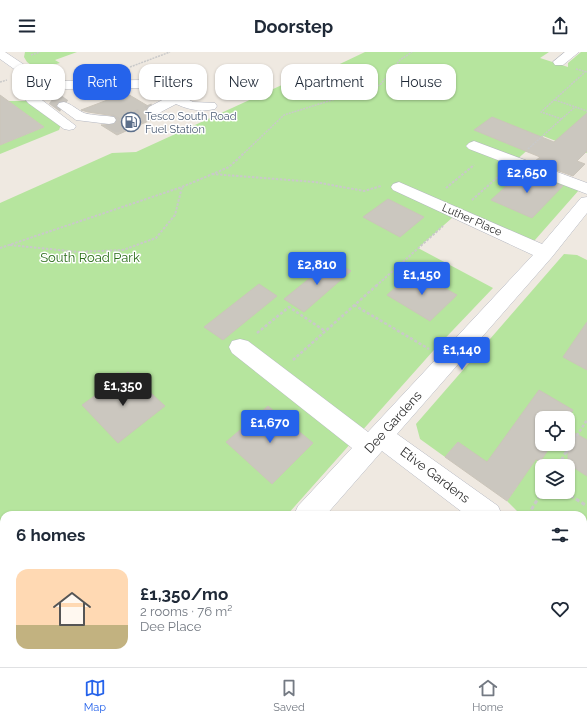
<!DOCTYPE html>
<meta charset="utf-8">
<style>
body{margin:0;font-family:Raleway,sans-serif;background:#f2f2f3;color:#1f2937;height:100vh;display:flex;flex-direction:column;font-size:15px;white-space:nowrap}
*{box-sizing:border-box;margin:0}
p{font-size:13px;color:#747a83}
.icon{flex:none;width:22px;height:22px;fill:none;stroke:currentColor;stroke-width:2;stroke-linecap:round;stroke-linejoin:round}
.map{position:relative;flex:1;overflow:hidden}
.details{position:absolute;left:0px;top:459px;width:587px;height:156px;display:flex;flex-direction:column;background:#fff;border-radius:12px 12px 0 0;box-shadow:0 1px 3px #0004}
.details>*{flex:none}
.hud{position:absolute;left:12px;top:12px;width:563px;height:36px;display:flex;gap:8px}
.controls{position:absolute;left:535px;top:359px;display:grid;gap:8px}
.controls a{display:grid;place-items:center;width:40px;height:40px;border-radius:8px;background:#fff;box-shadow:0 1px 3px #0004;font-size:20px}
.price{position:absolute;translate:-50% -34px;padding:0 9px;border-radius:4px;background:#2563eb;color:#fff;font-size:13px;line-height:26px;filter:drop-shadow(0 1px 2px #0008)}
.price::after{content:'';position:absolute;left:50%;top:24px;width:12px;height:9px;margin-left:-6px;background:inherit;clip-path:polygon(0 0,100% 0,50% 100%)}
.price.active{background:#222;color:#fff}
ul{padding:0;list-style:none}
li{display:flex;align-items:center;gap:12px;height:100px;padding:0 16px}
li span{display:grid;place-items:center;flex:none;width:112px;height:80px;border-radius:12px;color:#555}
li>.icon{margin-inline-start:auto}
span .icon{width:48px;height:48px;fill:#fffc;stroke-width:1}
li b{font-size:17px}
h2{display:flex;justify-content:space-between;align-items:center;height:48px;padding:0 16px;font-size:17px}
.chip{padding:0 14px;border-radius:12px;background:#fff;box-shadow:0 1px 3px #0004;font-size:14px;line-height:36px}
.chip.active{background:#2563eb;color:#fff}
header{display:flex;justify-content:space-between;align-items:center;height:52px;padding:0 16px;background:#fff;font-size:18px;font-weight:700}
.dock{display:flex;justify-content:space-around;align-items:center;height:56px;border-top:1px solid #e0e1e3;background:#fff;font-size:11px;color:#747a83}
.dock a{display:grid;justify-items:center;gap:2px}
.dock .active{color:#2563eb}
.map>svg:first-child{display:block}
.green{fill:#b6e59e;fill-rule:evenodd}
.building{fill:#cbc7bf;stroke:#cbc5ba}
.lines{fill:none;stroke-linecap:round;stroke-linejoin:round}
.minor-tunnel{stroke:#c8c4bd;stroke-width:14;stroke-dasharray:14 7;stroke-linecap:butt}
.minor-casing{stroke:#b4b7c1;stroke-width:1}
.path-far3{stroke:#c9c9c9;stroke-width:1.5;stroke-dasharray:2 1;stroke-linecap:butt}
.path-far2{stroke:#c9c9c9;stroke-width:2;stroke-dasharray:2.5 1.5;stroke-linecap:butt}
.path-far1{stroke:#c9c9c9;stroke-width:2.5;stroke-dasharray:3 2;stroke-linecap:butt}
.path{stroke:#c9c9c9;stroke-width:3;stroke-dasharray:4 2.5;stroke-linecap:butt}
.minor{fill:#fff;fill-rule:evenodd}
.labels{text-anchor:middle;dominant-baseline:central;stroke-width:3;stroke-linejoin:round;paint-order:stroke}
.far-service-label{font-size:11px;fill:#4e5e75;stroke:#fff;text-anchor:start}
.far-street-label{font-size:11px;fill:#2e2e2e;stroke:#fff}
.park-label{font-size:13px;fill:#2c6e1b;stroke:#fff}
.street-label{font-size:13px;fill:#2e2e2e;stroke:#fff}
</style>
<header><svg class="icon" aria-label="menu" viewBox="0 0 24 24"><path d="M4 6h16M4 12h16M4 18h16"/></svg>Doorstep<svg class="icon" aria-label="share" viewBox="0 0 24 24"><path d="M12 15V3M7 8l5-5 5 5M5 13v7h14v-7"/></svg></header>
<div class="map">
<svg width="587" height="615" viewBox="0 0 587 615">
<rect width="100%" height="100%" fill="#efe9e1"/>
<path class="green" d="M 25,0 L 77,0 L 55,8 L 60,11 L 49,14 L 62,23 L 51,21 L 38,14 L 34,15 L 27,10 L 24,5 Z
M 365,0 L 549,0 L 540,6 L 568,15 L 568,11 L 581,0 L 587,0 L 587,101 L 543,84 L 512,112 L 579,138 L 535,188 L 529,188 L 461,158 L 418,196 L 493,236 L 433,299 L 287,463 L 4,463 L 4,611 L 211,611 L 214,615 L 0,615 L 0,151 L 112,101 L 136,100 L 295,27 L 302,30 Z
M 8,49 L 26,49 L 61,73 L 59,78 L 0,102 L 0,93 L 44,75 Z
M 564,202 L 577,203 L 587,208 L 587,513 L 583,510 L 583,463 L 521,463 L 507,449 L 518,433 L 458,390 L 445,405 L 420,387 L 416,372 ZM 542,366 L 568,366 L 568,392 L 542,392 ZM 542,414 L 568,414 L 568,440 L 542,440 Z"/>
<path class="building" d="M 126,41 L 148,54 L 146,59 L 149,62 L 162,63 L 117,83 L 101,73 L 114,72 L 117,69 L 115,64 L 88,60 L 81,58 Z
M 0,43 L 44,75 L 0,93 Z
M 587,61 L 587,99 L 577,109 L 585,112 L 573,124 L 534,110 L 540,105 L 474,78 L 492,65 L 554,90 Z
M 523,119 L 563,134 L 532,166 L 491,148 Z
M 388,147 L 424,165 L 400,185 L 363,165 Z
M 332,208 L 351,219 L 304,260 L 284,247 Z
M 414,219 L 457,243 L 430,269 L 387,243 Z
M 259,232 L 277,244 L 223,288 L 204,275 Z
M 587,270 L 587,318 L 563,305 Z
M 128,320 L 165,354 L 118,391 L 82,353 Z
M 539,338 L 573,358 L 568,366 L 542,366 L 542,392 L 552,392 L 540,410 L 536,407 L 507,449 L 445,405 L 458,390 L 487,410 Z
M 268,354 L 313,391 L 272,432 L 226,390 Z
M 568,377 L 587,388 L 587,424 L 568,412 Z"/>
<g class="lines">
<path class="minor-tunnel" d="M 53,46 L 64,54
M 109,68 L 117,73 L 154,58"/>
<g class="minor-casing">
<path id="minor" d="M 0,0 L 5,0 L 44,26 L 66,29 L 142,28 L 159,32 L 193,50 L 215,51 L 217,54 L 215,57 C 201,60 189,58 176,52 L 159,61 L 154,62 L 149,61 L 147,58 L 149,55 L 166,46 L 149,38 L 142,36 L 66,37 L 49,34 L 53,41 L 51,44 L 41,44 L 37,37 L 34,40 L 38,45 L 76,74 L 74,77 L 69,78 L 64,77 L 28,51 L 19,39 L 31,29 L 0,7 Z
M 565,0 L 579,0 L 563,13 L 555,13 L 553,10 Z
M 64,50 C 72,52 77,58 84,61 C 93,64 105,63 114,65 L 116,68 L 114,71 L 109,72 L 76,68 L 57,54 L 59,51 Z
M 474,89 L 587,131 L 587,142 L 469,97 L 466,94 L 469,91 Z
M 399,130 L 542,192 L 581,146 L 587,145 L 587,161 L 552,205 L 397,382 L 498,454 L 502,463 L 466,463 L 382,399 L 326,463 L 294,463 L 298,454 L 352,396 L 232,301 L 229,295 L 232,289 L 240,287 L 248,289 L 368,380 L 533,203 L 393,138 L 391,135 L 393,132 Z
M 583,518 L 587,520 L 587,551 L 583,549 Z"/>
</g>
<path class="path-far3" d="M 31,3 L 40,0
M 130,15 L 170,0
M 576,17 L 587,20
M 0,30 L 7,28
M 555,48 L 587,59
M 562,67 L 541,60 L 585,20
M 528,97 L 575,55
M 242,103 L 284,63 L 380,33 L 400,8 L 412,0"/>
<path class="path-far2" d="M 212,122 L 315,130 L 364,139 L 381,134
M 446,136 L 474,113
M 472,148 L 501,122
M 10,193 L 78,200 L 123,198 L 156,186 L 175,163 L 182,135
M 0,196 L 182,135 L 229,115 L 243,102
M 376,234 L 443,174"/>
<path class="path-far1" d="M 354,253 L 429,297
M 257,281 L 289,255 L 325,279
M 293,308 L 377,233
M 574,388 L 587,368
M 566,401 L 569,396"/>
<path class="path" d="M 558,414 L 566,400
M 565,440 L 587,454
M 528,463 L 542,440"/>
<use href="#minor" class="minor"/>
</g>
<defs>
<g id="fuel-ring" transform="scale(1)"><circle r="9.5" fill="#fff" stroke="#5c6f8a" stroke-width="1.5"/><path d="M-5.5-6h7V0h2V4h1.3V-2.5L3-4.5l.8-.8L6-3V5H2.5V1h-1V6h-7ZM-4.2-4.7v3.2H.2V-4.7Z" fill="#5c6f8a"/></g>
</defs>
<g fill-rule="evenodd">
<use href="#fuel-ring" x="131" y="70"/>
</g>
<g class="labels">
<g class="far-service-label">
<text x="145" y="64">Tesco South Road<tspan x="145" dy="13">Fuel Station</tspan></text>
</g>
<g class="far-street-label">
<text transform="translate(472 168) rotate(24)">Luther Place</text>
</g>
<g class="park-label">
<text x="90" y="205">South Road Park</text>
</g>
<g class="street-label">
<text transform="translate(393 370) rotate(-48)">Dee Gardens</text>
<text transform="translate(435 423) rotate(37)">Etive Gardens</text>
</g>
</g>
</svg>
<div class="controls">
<a><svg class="icon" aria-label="locate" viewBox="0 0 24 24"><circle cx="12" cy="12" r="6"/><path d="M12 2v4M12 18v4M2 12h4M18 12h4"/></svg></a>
<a><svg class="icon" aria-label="layers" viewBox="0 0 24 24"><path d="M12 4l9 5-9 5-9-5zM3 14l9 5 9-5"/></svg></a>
</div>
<b class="price" style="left:527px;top:142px">£2,650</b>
<b class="price" style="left:317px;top:234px">£2,810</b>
<b class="price" style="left:422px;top:244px">£1,150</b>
<b class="price" style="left:462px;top:319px">£1,140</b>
<b class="price active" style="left:123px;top:355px">£1,350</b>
<b class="price" style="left:270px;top:392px">£1,670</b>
<div class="hud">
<a class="chip">Buy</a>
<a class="chip active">Rent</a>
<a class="chip">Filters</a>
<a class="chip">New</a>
<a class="chip">Apartment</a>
<a class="chip">House</a>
</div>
<section class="details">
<h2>6 homes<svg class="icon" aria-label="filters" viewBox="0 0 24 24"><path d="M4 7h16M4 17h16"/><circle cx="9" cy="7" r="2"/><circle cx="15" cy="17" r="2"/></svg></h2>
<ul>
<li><span style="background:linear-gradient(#ffd9b3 70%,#c2b280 0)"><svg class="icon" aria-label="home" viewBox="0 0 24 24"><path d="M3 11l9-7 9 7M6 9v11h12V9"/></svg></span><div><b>£1,350/mo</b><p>2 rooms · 76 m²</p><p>Dee Place</p></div><svg class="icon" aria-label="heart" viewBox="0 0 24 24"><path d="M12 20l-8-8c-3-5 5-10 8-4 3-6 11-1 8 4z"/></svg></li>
</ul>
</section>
</div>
<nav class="dock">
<a class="active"><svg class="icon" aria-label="map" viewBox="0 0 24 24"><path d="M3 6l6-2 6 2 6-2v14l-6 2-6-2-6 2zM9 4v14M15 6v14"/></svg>Map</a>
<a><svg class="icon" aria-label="saved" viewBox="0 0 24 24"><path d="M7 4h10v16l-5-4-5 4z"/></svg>Saved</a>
<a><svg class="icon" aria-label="home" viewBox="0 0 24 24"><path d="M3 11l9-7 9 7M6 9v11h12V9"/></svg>Home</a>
</nav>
